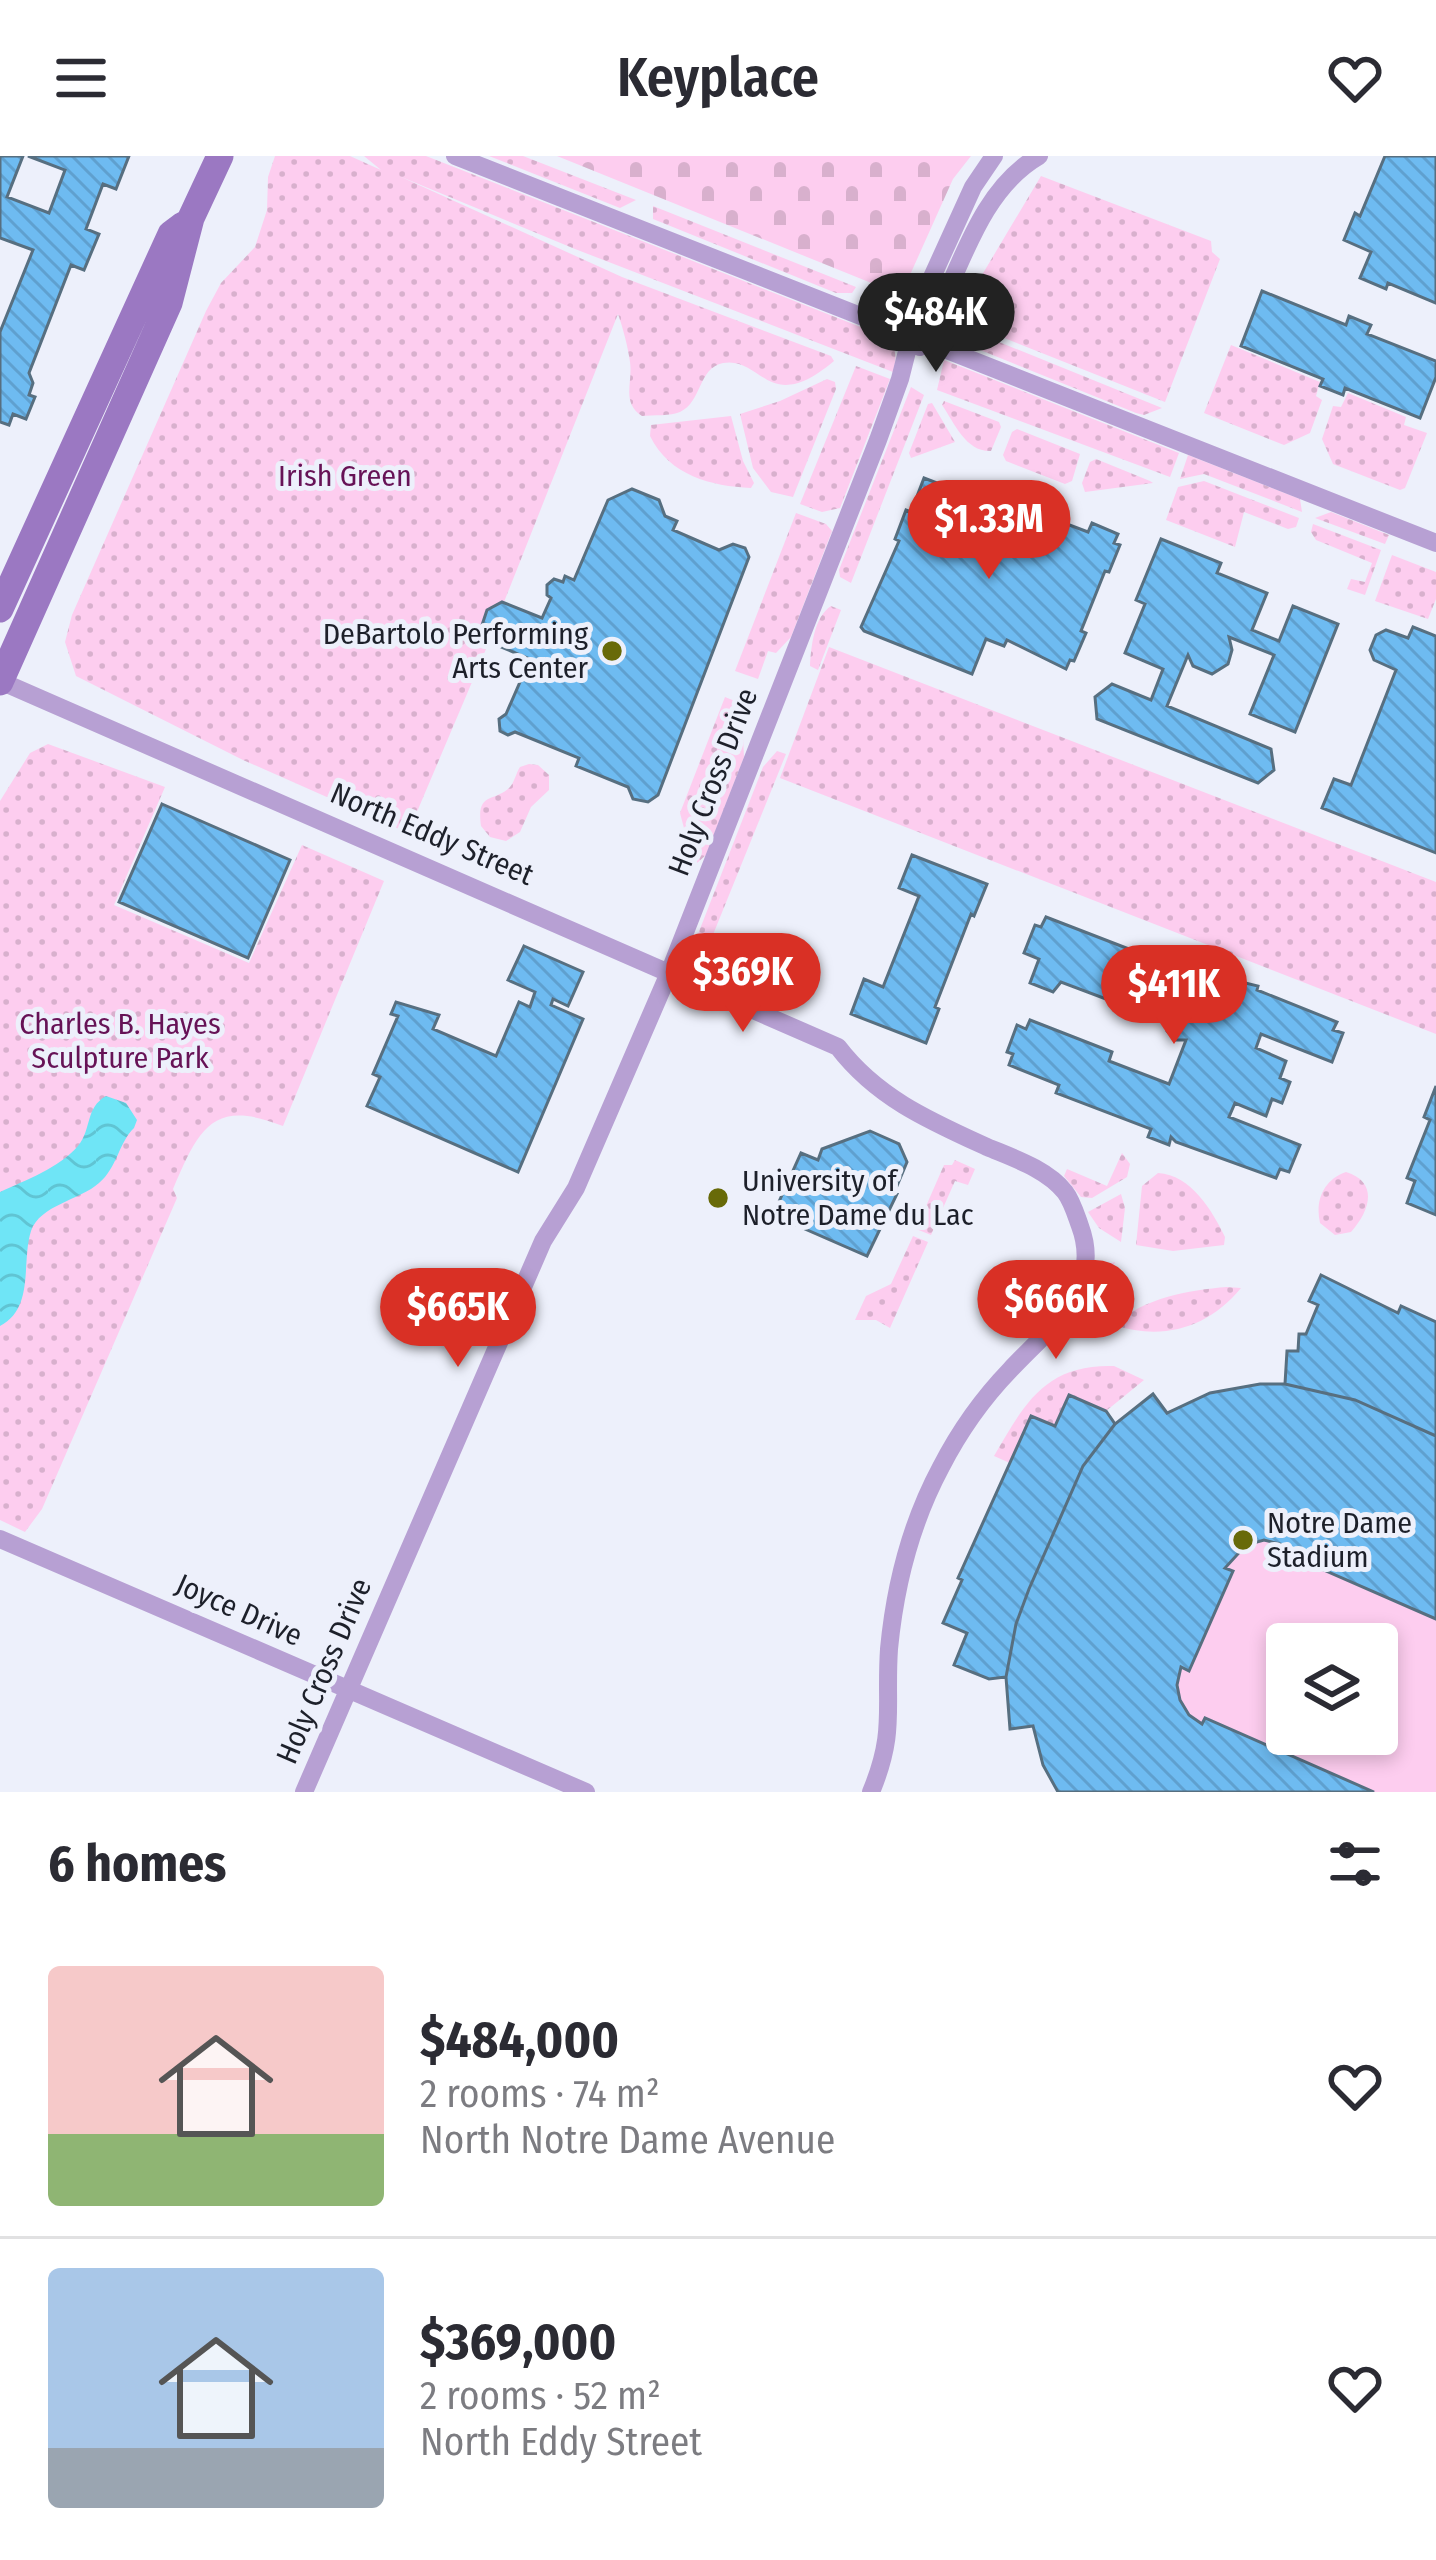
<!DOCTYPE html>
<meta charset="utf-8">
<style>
body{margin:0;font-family:"Fira Sans Condensed",sans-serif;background:#f7f7f7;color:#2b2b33;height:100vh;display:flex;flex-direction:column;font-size:45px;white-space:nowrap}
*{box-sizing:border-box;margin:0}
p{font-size:39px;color:#7c7c81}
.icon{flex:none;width:66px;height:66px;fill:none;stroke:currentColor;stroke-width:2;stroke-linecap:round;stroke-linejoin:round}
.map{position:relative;height:1636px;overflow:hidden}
.panel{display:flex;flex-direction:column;background:#fff;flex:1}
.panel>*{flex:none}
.tools{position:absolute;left:1266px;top:1467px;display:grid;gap:24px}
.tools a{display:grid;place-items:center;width:132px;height:132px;border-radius:12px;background:#fff;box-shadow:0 6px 18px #0003;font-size:60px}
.price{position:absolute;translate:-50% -102px;padding:0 27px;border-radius:42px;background:#d93025;color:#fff;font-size:39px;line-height:78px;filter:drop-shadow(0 3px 6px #0008)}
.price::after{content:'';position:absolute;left:50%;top:72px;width:36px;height:27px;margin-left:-18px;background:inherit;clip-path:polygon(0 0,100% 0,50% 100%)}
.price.selected{background:#222;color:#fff}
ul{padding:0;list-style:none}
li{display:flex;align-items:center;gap:36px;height:300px;padding:0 48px}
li+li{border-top:3px solid #e1e1e2}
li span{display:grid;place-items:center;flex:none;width:336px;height:240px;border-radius:12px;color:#555}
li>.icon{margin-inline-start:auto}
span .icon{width:144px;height:144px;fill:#fffc;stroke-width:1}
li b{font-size:51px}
h2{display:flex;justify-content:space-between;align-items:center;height:144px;padding:0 48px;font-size:51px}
header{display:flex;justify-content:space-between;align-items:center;height:156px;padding:0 48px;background:#fff;font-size:54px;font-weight:600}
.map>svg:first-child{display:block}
.grass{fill:url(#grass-dots)}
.cemetery{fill:url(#cemetery-stones)}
.pitch{fill:#fdcdef;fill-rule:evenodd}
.water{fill:url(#water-waves)}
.building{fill:url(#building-back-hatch);stroke:#576f80;stroke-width:3}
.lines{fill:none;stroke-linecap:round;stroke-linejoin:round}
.street{stroke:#b7a0d3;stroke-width:18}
.secondary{stroke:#9b78c2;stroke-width:27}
.poi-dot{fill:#686a08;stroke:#edf0fb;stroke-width:4.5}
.labels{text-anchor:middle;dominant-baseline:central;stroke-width:10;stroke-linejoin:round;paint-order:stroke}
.park-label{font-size:30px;fill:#661256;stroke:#edf0fb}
.poi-label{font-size:30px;fill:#1d202a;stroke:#edf0fb;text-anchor:start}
.street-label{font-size:30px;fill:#1d202a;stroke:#edf0fb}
</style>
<header><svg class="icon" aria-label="menu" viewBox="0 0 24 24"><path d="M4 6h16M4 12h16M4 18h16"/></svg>Keyplace<svg class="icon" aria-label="heart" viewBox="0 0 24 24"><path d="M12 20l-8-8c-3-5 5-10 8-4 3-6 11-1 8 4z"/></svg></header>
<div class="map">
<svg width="1436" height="1636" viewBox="0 0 1436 1636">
<defs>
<pattern id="grass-dots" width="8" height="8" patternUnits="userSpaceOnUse" patternTransform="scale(3)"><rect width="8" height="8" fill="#fdcdef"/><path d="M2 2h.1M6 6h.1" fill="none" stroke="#d8b0cd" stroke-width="1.8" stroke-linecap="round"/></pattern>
<pattern id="cemetery-stones" width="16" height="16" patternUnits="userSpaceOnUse" patternTransform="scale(3)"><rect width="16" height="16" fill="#fdcdef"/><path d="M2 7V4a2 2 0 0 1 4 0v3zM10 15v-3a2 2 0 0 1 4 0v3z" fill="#d8b0cd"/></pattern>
<pattern id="water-waves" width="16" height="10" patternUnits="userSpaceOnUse" patternTransform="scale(3)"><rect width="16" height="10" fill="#6fe5f6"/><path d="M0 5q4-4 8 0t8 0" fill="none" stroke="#60c4d3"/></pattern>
<pattern id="building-back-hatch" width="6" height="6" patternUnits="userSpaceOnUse" patternTransform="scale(3)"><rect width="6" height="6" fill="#6ebbf1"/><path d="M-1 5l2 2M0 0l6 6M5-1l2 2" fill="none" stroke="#5fa0cf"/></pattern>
</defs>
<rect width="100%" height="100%" fill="#edf0fb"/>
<path class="grass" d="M 275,0 L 350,0 L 381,14 L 364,0 L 426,0 L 881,179 C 896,189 898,198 893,216 L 575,93 L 399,20 L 622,121 L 831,200 L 834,205 C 768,261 762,200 723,207 C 698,212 702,246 680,256 C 671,260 653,259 642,260 C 621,246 633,227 630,206 C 628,191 623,172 618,158 L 504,446 C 488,449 480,460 482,477 L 489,486 L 408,677 L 243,604 L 76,520 L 65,486 L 72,459 L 206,155 L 221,127 L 255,91 L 267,54 L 268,21 Z
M 489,0 L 523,0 L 636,44 L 620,52 Z
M 1041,20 L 1211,85 L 1212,96 L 1220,103 L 1165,246 L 964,166 L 976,129 Z
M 653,50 L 856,131 L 852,137 L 836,137 L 653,63 Z
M 962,171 L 1162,252 L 1144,259 L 1136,257 L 958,185 L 955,183 Z
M 1231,189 L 1320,226 L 1316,240 L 1322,244 L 1310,277 L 1284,289 L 1204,257 Z
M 944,204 L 1179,297 L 1170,321 L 937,234 Z
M 856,210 L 890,223 L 840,352 L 822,356 L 800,348 Z
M 827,223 L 835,226 L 836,233 L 793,341 L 771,336 L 753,312 L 740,258 L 780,245 Z
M 911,231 L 924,239 L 851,427 L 840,421 L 839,414 Z
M 1348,237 L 1406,261 L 1404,269 L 1427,277 L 1405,332 L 1400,334 L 1333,308 L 1322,283 L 1333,250 L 1341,251 Z
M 944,245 L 999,266 L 1001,271 L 991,295 C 966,296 955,268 942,249 Z
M 932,247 L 955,286 L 911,302 L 909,297 L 928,248 Z
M 731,260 L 743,305 L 754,327 L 751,332 C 711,330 670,320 650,280 L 651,269 Z
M 1017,273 L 1080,298 L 1072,325 L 1065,328 L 1006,305 L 1003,299 L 1012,276 Z
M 1188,299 L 1300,343 L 1302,356 L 1204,318 L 1180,323 Z
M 1096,303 L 1150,325 L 1153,327 L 1085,336 L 1082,327 L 1090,306 Z
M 1204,325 L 1299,362 L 1296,371 L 1288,373 L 1244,356 L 1235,391 L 1166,364 L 1178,331 Z
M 1331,356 L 1389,379 L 1385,388 L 1315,362 Z
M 796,357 L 826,368 L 832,375 L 791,481 L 776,497 L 768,495 L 758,523 L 735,515 Z
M 1313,368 L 1381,394 L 1365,439 L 1347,433 L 1351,423 L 1365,426 L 1372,407 L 1316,384 L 1311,376 Z
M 1392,399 L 1436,416 L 1436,443 L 1428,463 L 1375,445 Z
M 831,450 L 841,454 L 818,514 L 810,510 C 811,491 814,461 831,450 Z
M 829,491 L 1436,726 L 1436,878 L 780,622 Z
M 725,541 L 747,550 L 737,578 L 743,582 L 744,601 L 706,699 L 696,708 L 682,708 L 689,691 L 680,657 Z
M 48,588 L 165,631 L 114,749 L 249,807 L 302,689 L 384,725 L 283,970 C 212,942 199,973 173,1033 L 177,1042 L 42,1353 L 25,1376 L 0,1364 L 0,645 L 30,597 Z
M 777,595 L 786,598 L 706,796 L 693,791 L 763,611 Z
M 529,608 L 538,609 L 549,619 L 549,634 L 531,651 L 520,676 L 506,685 L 490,681 L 481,670 C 476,635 494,647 510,631 C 515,625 516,617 520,611 Z
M 1122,997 L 1130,1008 L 1127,1021 L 1092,1042 L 1081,1041 L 1064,1020 L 1067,1013 L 1107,1030 Z
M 955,1004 L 975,1013 L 968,1029 L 955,1025 L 931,1079 L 916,1073 L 944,1009 L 952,1009 Z
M 1346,1016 C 1379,1026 1370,1055 1351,1076 L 1335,1079 L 1320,1067 C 1315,1045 1323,1024 1346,1016 Z
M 1158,1017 C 1191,1019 1212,1054 1225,1081 L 1224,1089 L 1173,1095 L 1136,1089 L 1142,1030 Z
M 1121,1038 L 1125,1052 L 1121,1086 L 1099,1072 L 1088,1056 Z
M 913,1080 L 928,1086 L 890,1172 L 876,1164 L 855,1164 L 866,1140 L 891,1128 Z
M 1115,1106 L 1097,1147 L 1066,1183 L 1060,1182 L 1082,1155 L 1099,1111 Z
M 1227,1131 L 1241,1132 C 1208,1172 1163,1185 1114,1169 C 1144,1142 1188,1134 1227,1131 Z
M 1114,1210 L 1144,1224 L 1106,1255 L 1069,1239 L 1055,1270 L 1031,1260 L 1012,1308 L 994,1300 C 1024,1249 1044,1208 1114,1210 Z"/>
<path class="cemetery" d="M 557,0 L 971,0 L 953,23 L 901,139 Z"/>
<path class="pitch" d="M 1260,1228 L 1436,1280 L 1436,1636 L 1058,1636 L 1043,1609 L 1033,1570 L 1010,1573 L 1006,1521 L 1115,1268 L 1153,1238 L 1168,1256 L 1210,1237 ZM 1287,1488 L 1377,1488 L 1377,1578 L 1287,1578 Z"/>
<path class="water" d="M 106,940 L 126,947 L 137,964 L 134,972 C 119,986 117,1012 99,1027 C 80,1044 40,1049 31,1075 C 21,1106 35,1152 0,1170 L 0,1036 C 26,1024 59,1012 78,990 C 92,973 85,952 106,940 Z"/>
<path class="building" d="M 0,0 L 23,0 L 7,41 L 49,57 L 65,14 L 28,0 L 129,0 L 116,33 L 103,28 L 86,73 L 99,78 L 84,114 L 71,109 L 29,217 L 33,227 L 29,239 L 35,241 L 26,263 L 13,258 L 9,269 L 0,266 L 0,176 L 33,94 L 0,82 Z
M 1385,0 L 1436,0 L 1436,147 L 1388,127 L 1386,133 L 1360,122 L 1371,96 L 1344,84 L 1355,57 L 1360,60 Z
M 1262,135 L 1346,169 L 1349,160 L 1371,169 L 1367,178 L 1436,205 L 1436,221 L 1420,262 L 1345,232 L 1343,239 L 1320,230 L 1323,223 L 1241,190 Z
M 924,322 L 953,333 L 946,350 L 997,370 L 1010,335 L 1039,346 L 1035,356 L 1088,376 L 1092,367 L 1118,378 L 1114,387 L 1120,389 L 1109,416 L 1105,415 L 1081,475 L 1086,477 L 1074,505 L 1070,504 L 1066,513 L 1007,484 L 1004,490 L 986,483 L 972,518 L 864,475 L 861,471 L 899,385 L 895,383 L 906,354 L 911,356 Z
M 632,333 L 659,344 L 665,360 L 677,365 L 673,374 L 719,394 L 733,388 L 745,392 L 749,401 L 658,639 L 648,646 L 633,643 L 628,631 L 576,610 L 579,602 L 515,576 L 508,579 L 500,575 L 499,563 L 506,558 L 530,503 L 489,486 L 481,472 L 487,454 L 502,446 L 542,462 L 551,442 L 547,439 L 547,429 L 554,423 L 563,426 L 565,420 L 574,424 L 608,344 Z
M 1161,383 L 1221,407 L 1217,417 L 1267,437 L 1252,474 L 1279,485 L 1293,450 L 1338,468 L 1295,576 L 1250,558 L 1274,499 L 1229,481 L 1232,494 L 1228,508 L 1212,518 L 1193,510 L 1188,499 L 1167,550 L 1271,593 L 1274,614 L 1258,627 L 1097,563 L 1095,541 L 1112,528 L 1151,544 L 1163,513 L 1125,497 L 1145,448 L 1136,444 Z
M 1413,471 L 1436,480 L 1436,697 L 1322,652 L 1334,623 L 1351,629 L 1396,514 L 1374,504 L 1370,494 L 1376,479 L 1386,474 L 1408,482 Z
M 162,648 L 290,704 L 248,802 L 119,746 Z
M 912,699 L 987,728 L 974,760 L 971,758 L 935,851 L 939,853 L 926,887 L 851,858 L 864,823 L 883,831 L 919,740 L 899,732 Z
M 1046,761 L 1147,800 L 1149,795 L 1209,819 L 1214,808 L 1236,816 L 1233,824 L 1258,830 L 1257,834 L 1337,866 L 1333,874 L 1343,877 L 1332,906 L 1261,878 L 1256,892 L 1286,905 L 1280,922 L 1290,926 L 1282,947 L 1272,943 L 1266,960 L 1235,947 L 1229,961 L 1300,989 L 1289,1016 L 1280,1013 L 1276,1022 L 1176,986 L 1171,981 L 1169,989 L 1148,981 L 1151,973 L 1056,937 L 1059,929 L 1009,909 L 1013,898 L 1007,896 L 1017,869 L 1026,873 L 1030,864 L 1112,896 L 1109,905 L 1169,928 L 1186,884 L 1175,884 L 1167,875 L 1167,865 L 1177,855 L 1127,836 L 1122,849 L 1061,826 L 1053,836 L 1030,827 L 1039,803 L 1024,797 L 1035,769 L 1041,771 Z
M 524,790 L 583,816 L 568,850 L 553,843 L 551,849 L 583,863 L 518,1016 L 367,950 L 380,921 L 373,918 L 398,860 L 391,858 L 396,846 L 439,859 L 433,873 L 496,900 L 519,846 L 530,851 L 535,836 L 508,824 Z
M 1436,930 L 1436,1059 L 1407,1047 L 1415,1025 L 1407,1022 L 1430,964 L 1424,961 Z
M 870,975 L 899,988 L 907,1006 L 894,1037 L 897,1038 L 867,1100 L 773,1059 L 801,997 L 818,1004 L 822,993 Z
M 1321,1119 L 1398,1157 L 1401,1150 L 1436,1166 L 1436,1280 L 1355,1244 L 1285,1228 L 1287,1195 L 1298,1195 L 1299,1178 L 1306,1178 L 1318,1149 L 1309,1145 Z
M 1260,1228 L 1285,1228 L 1355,1244 L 1436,1280 L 1436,1463 L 1278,1394 L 1280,1388 L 1264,1384 L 1246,1389 L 1225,1412 L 1233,1415 L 1189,1515 L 1181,1511 L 1177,1529 L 1180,1544 L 1189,1559 L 1202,1568 L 1205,1562 L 1374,1636 L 1058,1636 L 1043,1609 L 1033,1570 L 1010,1573 L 1006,1521 L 1016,1468 L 1029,1433 L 1083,1310 L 1115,1268 L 1153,1238 L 1167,1257 L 1210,1237 Z
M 1069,1239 L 1106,1255 L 1115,1268 L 1083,1310 L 1029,1433 L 1016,1468 L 1006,1521 L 989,1523 L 954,1509 L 967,1477 L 943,1467 L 962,1424 L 958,1422 L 1031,1260 L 1055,1270 Z"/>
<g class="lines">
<path class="street" d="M 455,0 L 1436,387
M 920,191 C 957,130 973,38 1039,0
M 0,525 L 838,891 C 877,942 930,965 987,991 C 1013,1002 1047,1013 1065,1036 C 1072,1045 1076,1059 1080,1070 C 1104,1134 1048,1173 1010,1214 C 983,1242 959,1276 941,1311 C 911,1367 895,1430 889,1493 C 885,1553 896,1576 871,1636
M 0,1383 L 586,1636
M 304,1636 L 543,1085 L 576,1032 L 669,817 L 878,284 L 900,223 L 918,152 L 973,31 L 994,0"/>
<path class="secondary" d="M 0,453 L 171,78 L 183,69
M 0,526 L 169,147 L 191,62 L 220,0"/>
</g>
<g class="poi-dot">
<circle cx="612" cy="495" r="12"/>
<circle cx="718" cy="1042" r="12"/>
<circle cx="1243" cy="1384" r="12"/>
</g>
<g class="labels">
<g class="park-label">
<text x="345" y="320">Irish Green</text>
<text x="120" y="868">Charles B. Hayes<tspan x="120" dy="34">Sculpture Park</tspan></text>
</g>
<g class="poi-label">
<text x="588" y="478" text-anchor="end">DeBartolo Performing<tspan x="588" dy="34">Arts Center</tspan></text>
<text x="742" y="1025">University of<tspan x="742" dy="34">Notre Dame du Lac</tspan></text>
<text x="1267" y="1367">Notre Dame<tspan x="1267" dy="34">Stadium</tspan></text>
</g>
<g class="street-label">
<text transform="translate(713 626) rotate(-69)">Holy Cross Drive</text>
<text transform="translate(432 678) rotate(23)">North Eddy Street</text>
<text transform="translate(239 1454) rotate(24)">Joyce Drive</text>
<text transform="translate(324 1515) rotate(-67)">Holy Cross Drive</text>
</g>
</g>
</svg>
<div class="tools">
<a><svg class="icon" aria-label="layers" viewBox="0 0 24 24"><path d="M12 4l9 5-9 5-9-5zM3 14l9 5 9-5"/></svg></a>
</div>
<b class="price selected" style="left:936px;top:219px">$484K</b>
<b class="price" style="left:989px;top:426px">$1.33M</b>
<b class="price" style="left:743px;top:879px">$369K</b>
<b class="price" style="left:1174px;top:891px">$411K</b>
<b class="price" style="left:1056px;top:1206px">$666K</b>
<b class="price" style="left:458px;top:1214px">$665K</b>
</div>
<section class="panel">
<h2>6 homes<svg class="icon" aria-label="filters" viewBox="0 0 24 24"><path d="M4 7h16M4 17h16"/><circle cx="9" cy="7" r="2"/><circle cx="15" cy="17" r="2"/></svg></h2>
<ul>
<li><span style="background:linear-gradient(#f6c9c9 70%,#8fb573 0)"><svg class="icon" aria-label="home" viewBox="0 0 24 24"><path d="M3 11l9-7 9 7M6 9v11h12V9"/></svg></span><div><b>$484,000</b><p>2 rooms · 74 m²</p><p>North Notre Dame Avenue</p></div><svg class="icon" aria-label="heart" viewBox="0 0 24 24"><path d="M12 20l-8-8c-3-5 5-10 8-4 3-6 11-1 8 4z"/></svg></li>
<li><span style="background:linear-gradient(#a9c7e8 75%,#9aa5b1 0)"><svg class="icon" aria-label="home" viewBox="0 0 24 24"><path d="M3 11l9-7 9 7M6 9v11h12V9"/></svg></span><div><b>$369,000</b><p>2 rooms · 52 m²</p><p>North Eddy Street</p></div><svg class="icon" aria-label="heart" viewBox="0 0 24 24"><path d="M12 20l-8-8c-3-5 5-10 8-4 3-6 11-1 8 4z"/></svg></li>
</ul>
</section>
